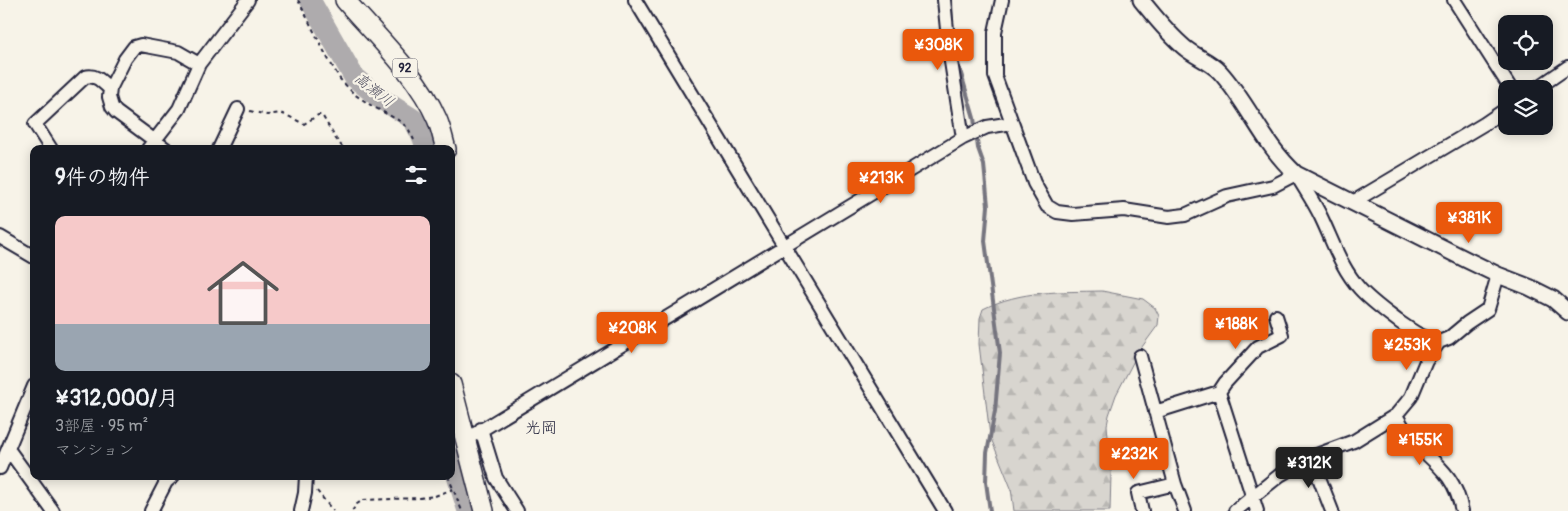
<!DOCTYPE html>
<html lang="ja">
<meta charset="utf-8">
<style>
body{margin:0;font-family:Pangolin,"Klee One",sans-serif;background:#20242c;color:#f1f3f6;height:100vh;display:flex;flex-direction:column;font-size:19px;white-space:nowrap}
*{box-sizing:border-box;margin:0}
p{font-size:16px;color:#9ea1a6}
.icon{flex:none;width:28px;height:28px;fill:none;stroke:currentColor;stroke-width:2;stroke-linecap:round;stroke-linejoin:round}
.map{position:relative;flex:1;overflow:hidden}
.panel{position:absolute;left:30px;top:145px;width:425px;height:335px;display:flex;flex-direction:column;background:#171b24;border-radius:10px;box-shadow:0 2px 12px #0003}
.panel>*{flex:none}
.tools{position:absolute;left:1498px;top:15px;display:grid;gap:10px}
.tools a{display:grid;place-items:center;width:55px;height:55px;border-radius:10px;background:#171b24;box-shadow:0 2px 12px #0003;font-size:25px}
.price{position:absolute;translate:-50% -42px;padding:0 11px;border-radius:5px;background:#ea580c;color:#fff;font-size:16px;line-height:32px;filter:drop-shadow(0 1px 2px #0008)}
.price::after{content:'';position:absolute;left:50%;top:30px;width:15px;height:11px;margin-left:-8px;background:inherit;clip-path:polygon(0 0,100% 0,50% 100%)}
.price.on{background:#222;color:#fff}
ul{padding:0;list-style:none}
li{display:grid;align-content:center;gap:10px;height:265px;padding:0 25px}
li+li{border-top:1px solid #363941}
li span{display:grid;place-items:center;height:155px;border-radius:10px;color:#555}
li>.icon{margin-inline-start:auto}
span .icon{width:90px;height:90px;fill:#fffc;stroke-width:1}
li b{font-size:21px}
h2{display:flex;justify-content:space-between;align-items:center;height:60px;padding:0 25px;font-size:21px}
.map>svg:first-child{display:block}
.forest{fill:url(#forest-firs);stroke:#7d7c85}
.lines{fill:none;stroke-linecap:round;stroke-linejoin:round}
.stream{stroke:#76747f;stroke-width:4}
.river{stroke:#aeabad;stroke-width:21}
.minor-casing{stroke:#22223b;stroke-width:16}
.tertiary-casing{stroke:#22223b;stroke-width:19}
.primary-casing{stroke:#22223b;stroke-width:22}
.path{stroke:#22223b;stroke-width:2;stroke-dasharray:4 4;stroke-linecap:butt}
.minor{stroke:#f7f3e8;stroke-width:12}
.tertiary{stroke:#f7f3e8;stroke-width:15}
.primary{stroke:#f7f3e8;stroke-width:19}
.labels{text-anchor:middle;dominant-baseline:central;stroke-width:4.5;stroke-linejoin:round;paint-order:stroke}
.shield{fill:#f7f3e8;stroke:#62616f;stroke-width:1}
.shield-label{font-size:12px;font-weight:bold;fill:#22223b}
.water-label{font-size:15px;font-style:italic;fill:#535263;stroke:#f7f3e8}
.quarter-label{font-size:16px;fill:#22223b;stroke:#f7f3e8}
</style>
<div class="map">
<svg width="1568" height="511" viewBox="0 0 1568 511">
<defs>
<pattern id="forest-firs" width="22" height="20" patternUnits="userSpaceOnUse" patternTransform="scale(1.25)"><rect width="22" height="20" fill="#d8d5cf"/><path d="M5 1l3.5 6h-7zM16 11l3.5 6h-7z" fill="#b9b7b3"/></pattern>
</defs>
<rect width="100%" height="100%" fill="#f7f3e8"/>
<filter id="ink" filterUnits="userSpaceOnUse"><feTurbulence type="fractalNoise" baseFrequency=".02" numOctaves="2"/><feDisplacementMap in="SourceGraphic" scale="10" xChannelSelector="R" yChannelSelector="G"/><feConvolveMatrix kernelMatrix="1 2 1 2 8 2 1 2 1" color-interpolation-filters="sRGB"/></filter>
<g filter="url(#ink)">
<path class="forest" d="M 1102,291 L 1143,299 L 1155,308 L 1159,316 L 1158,325 L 1139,351 L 1116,395 L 1109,415 L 1107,425 L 1111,474 L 1110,511 L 1014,511 L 1011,488 L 990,436 L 979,344 L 980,318 L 983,309 C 1021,290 1060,292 1102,291 Z"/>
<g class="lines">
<path class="stream" d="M 951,0 L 952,23
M 957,60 L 974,118 L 978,148 L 984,165 L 988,206 L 985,241 L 1000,353 L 995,411 L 987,453 L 986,482 L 990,511"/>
<path class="river" d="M 310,0 L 354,77 L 378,97 L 413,119 L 423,138 L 426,149
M 451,457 L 468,511"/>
<g class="minor-casing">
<path id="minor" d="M 635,0 L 945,511
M 944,0 L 949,49 L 963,138
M 1002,0 L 995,32 L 995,76 L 1034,183 L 1047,206 L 1057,212 L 1073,214 L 1124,210 L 1169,217 L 1185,215 L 1227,196 L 1273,186 L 1296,174 C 1304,188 1314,202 1321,217 C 1333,242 1341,268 1360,289 C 1371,301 1385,311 1398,321 C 1411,330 1423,339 1439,342
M 1454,0 L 1511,89
M 1536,89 L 1568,67
M 51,149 L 35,124 L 85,77 C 97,74 102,82 110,89
M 148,149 L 179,109 L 199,64 L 248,0
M 166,149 L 116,112 L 112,107 L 109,97 L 110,89 L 125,59 L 134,47 L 141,45 L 178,52 L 199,64
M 219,149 L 238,109
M 1353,202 L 1484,124 L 1506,109
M 0,237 L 34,257
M 1140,356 L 1175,484 L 1185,511
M 1219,392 L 1257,511
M 1155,412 L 1219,392 L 1225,383 L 1258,347 L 1282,335 L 1276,316
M 1396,415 C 1402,426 1409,438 1419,447 C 1441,468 1456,479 1462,511
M 481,429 L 496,478 L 517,511
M 465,440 L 963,138 L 987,127 L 1012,123
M 8,449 L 53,511
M 1311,457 L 1332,511
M 0,468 L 34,386
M 151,511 L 166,482 L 173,476
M 301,511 L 305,493 L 306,476
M 1142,511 L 1138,493 L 1175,484
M 1235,511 L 1280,475 L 1311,457 L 1354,441 L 1396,415 L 1411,397 L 1426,361 L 1439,342 L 1449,338 L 1467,323 L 1488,309 L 1498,275"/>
</g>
<g class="tertiary-casing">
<path id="tertiary" d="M 1141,0 C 1155,17 1168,34 1185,48 C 1196,57 1211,62 1220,72 C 1249,104 1263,144 1296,174 L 1467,260 L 1498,275 L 1529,287 L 1553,299 L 1568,312"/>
</g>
<g class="primary-casing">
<path id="primary" d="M 345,0 C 376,36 418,75 437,119 C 441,128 443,139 446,149
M 451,384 L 484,511"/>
</g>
<path class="path" d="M 298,0 L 327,57 L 340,79 L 354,94 L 372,106 L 398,120 L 408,128 L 414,140
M 250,111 L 267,115 L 280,113 L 288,116 L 304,124 L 318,115 L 322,115 L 336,139 L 344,149
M 448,476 L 462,511
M 317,491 L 333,511
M 352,511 L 357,504 L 363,500 L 420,498 L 435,496 L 453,489"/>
<use href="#minor" class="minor"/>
<use href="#tertiary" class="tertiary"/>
<use href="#primary" class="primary"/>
</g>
</g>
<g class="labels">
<rect class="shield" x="392.5" y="58.5" width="25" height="19" rx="4"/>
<g class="shield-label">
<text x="405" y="68">92</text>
</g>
<g class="water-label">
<text transform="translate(374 90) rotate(38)">高瀬川</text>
</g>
<g class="quarter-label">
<text x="541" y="428">光岡</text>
</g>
</g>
</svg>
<div class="tools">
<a><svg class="icon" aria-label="locate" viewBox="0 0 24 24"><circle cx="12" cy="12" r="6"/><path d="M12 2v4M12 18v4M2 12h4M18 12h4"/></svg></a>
<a><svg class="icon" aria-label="layers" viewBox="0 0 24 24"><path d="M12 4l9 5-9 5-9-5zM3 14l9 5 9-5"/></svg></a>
</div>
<b class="price" style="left:938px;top:71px">¥308K</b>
<b class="price" style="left:881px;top:204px">¥213K</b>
<b class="price" style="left:1469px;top:244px">¥381K</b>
<b class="price" style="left:1236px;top:350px">¥188K</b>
<b class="price" style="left:632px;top:354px">¥208K</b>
<b class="price" style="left:1407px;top:371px">¥253K</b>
<b class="price" style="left:1420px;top:466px">¥155K</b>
<b class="price" style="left:1134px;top:480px">¥232K</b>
<b class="price on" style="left:1309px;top:489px">¥312K</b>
<section class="panel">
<h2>9件の物件<svg class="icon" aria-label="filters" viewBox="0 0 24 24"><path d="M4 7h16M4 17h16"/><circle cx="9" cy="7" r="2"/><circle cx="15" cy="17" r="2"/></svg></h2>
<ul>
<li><span style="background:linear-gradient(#f6c9c9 70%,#9aa5b1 0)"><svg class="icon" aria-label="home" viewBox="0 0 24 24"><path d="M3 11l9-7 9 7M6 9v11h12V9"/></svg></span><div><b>¥312,000/月</b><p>3部屋 · 95 m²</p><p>マンション</p></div></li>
</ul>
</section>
</div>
